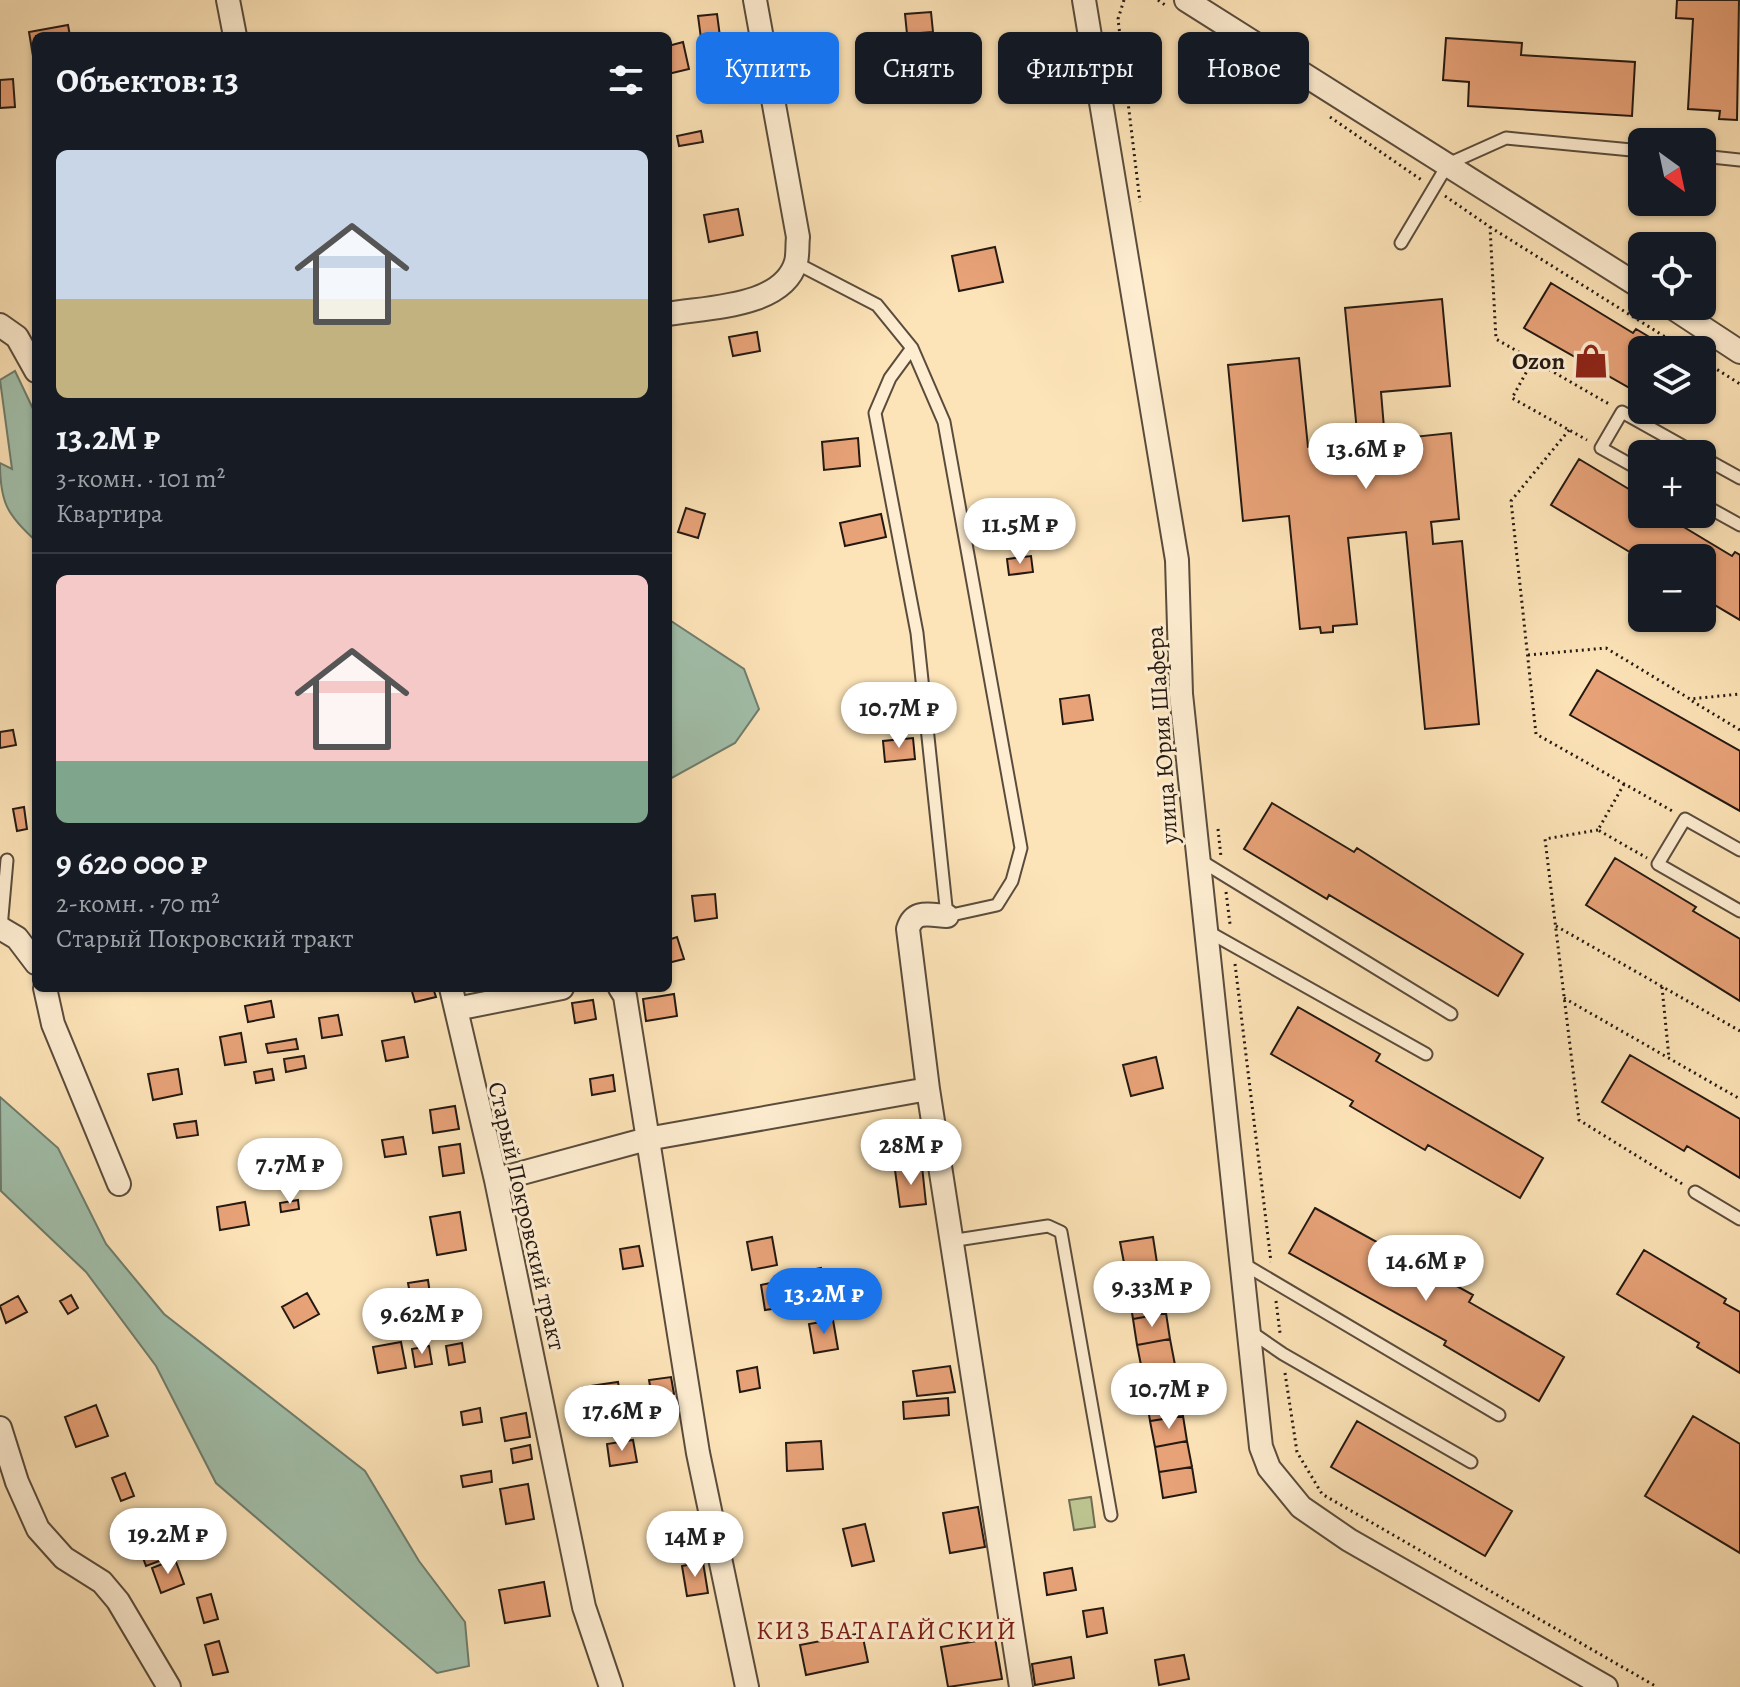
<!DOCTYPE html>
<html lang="ru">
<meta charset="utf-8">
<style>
body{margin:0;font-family:Alegreya,serif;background:#20242c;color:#f1f3f6;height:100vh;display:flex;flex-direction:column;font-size:30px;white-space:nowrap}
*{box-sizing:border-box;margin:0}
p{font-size:26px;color:#9ea1a6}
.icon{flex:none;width:44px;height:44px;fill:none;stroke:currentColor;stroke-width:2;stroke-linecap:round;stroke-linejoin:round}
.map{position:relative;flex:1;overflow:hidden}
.panel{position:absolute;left:32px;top:32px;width:640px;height:960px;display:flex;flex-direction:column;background:#171b24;border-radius:12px;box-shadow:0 2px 6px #0004}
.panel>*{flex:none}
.hud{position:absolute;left:696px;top:32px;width:760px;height:72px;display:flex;gap:16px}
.needle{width:52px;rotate:147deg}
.controls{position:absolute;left:1628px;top:128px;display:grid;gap:16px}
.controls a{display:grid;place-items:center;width:88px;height:88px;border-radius:12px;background:#171b24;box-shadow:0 2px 6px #0004;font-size:40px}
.price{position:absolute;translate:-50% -68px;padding:0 18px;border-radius:28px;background:#fff;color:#222;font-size:26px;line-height:52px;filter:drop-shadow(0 2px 4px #0008)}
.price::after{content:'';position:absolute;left:50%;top:48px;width:24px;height:18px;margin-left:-12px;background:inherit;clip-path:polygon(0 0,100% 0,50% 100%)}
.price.on{background:#1a73e8;color:#fff}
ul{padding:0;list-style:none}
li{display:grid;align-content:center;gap:16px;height:424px;padding:0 24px}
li+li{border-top:2px solid #363941}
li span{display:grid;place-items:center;height:248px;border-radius:12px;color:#555}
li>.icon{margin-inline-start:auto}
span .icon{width:144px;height:144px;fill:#fffc;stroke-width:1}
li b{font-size:34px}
h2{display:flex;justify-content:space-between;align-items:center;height:96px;padding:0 24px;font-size:34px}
.chip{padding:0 28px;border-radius:12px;background:#171b24;box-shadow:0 2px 6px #0004;font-size:28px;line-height:72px}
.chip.on{background:#1a73e8;color:#fff}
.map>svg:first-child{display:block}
.green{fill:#bdc591;stroke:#706f52;stroke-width:2}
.water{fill:#a1bfaa;stroke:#6f7d6d;stroke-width:2}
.building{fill:#e8a278;stroke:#241912;stroke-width:2}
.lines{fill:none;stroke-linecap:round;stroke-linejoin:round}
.lane-casing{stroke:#5a4c3c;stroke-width:15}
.street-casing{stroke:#5a4c3c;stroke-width:26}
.path{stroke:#241912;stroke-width:3;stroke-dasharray:2 4;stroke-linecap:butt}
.lane{stroke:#feedd1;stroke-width:11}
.street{stroke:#feedd1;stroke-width:22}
.labels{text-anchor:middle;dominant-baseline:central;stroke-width:6;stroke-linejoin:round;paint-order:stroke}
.poi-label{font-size:24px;font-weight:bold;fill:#241912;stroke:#feedd1;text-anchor:end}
.street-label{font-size:24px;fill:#241912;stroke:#feedd1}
.neighbourhood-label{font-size:26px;letter-spacing:2px;fill:#7a1f14;stroke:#feedd1}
</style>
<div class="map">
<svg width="1740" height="1687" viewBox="0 0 1740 1687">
<rect width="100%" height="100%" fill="#fde4b8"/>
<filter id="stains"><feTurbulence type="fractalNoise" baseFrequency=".0025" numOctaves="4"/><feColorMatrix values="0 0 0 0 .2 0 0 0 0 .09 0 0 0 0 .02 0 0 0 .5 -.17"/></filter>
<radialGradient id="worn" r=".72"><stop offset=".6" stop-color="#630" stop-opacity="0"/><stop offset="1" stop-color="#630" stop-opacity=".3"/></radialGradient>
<path class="green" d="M 1091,1497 L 1095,1527 L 1074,1530 L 1069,1500 Z"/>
<path class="water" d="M 15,371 L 36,415 L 36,541 C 7,515 0,502 0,463 L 12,469 L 0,380 Z
M 668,619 L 744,669 L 759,709 L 735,743 L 668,780 Z
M 0,1097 L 58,1148 L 106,1244 L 164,1314 L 365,1471 L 419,1561 L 465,1622 L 469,1666 L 437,1673 L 216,1483 L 156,1366 L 86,1272 L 1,1191 Z"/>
<path class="building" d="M 1677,0 L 1739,0 L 1737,120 L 1719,119 L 1720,111 L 1688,109 L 1693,19 L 1676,18 Z
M 931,12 L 933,32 L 907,34 L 905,14 Z
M 717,14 L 721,44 L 702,46 L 698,16 Z
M 68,25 L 70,36 L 36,36 L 33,56 L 29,32 Z
M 1446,38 L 1522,43 L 1521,55 L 1635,62 L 1632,116 L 1468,106 L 1469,82 L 1443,80 Z
M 683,42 L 689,69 L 668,74 L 668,46 Z
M 965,67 L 966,97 L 925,99 L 923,69 Z
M 13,79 L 15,107 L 0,108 L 0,80 Z
M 701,131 L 703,142 L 679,146 L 677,136 Z
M 738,209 L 743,235 L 709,242 L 704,215 Z
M 995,247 L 1003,282 L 959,291 L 952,256 Z
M 1551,283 L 1633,333 L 1636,329 L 1671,350 L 1642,350 L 1642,395 L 1524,328 Z
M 1442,299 L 1450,386 L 1381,392 L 1385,440 L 1451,433 L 1459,519 L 1431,522 L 1432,530 L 1433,544 L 1462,541 L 1479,724 L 1425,729 L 1406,532 L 1348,538 L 1357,624 L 1333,626 L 1333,632 L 1321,633 L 1320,627 L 1300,629 L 1289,516 L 1243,521 L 1228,365 L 1299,358 L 1308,447 L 1358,442 L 1345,308 Z
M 757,332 L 760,351 L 733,356 L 729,337 Z
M 1666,410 L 1689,410 L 1683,420 Z
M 858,438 L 860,466 L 824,470 L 822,442 Z
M 1579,459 L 1642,497 L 1642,514 L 1662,514 L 1732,556 L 1735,552 L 1740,555 L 1740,620 L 1706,600 L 1702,602 L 1702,558 L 1642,558 L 1642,566 L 1630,559 L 1633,554 L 1551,505 Z
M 686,508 L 705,514 L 698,538 L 678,532 Z
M 881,514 L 886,537 L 845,546 L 840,523 Z
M 1031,556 L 1033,572 L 1009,575 L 1007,559 Z
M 1597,670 L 1740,751 L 1740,811 L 1570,715 Z
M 1089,695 L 1093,720 L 1063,724 L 1060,699 Z
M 13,730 L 16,745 L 0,748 L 0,732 Z
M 913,738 L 915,759 L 885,762 L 883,741 Z
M 1272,803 L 1354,852 L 1357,848 L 1523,954 L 1498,996 L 1329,895 L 1327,899 L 1244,849 Z
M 24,807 L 27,829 L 17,831 L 13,809 Z
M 1615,858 L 1696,907 L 1693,911 L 1740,939 L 1740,1001 L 1586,905 Z
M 715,894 L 717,918 L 695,921 L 692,896 Z
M 677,937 L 684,959 L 668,963 L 668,940 Z
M 411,988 L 433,988 L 436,997 L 415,1002 Z
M 674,994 L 677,1016 L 646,1021 L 643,999 Z
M 593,1000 L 596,1019 L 575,1023 L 572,1003 Z
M 271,1001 L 274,1017 L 248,1022 L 245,1006 Z
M 1298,1007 L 1380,1054 L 1376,1061 L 1543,1158 L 1520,1198 L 1428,1145 L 1425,1150 L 1350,1106 L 1353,1101 L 1271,1054 Z
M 338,1015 L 342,1035 L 322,1038 L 319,1018 Z
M 241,1033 L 246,1062 L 225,1065 L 220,1037 Z
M 404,1037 L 408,1057 L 386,1061 L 382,1041 Z
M 296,1039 L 298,1049 L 268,1053 L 266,1044 Z
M 1630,1055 L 1740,1119 L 1740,1178 L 1687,1146 L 1684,1151 L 1602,1102 Z
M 304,1056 L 306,1068 L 286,1072 L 284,1059 Z
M 1156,1057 L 1163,1088 L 1131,1096 L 1123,1065 Z
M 178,1069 L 182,1094 L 153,1100 L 148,1074 Z
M 272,1069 L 274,1080 L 256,1083 L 254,1072 Z
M 613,1075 L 615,1091 L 592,1095 L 590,1079 Z
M 455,1106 L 459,1129 L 433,1133 L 430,1110 Z
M 196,1121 L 198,1135 L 177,1138 L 174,1124 Z
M 403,1137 L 406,1154 L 385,1157 L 382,1140 Z
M 460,1144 L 464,1173 L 443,1176 L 439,1147 Z
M 922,1166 L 926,1204 L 900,1207 L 895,1170 Z
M 298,1200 L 299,1209 L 281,1212 L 280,1203 Z
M 245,1202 L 249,1225 L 220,1230 L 217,1207 Z
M 1315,1208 L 1473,1295 L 1469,1302 L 1564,1357 L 1539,1401 L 1444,1345 L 1446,1341 L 1289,1253 Z
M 460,1212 L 466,1250 L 437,1255 L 430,1217 Z
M 772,1237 L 777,1265 L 752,1270 L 747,1242 Z
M 1153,1237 L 1157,1263 L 1125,1268 L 1120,1242 Z
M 639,1246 L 643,1266 L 623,1269 L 620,1249 Z
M 1644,1250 L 1726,1299 L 1724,1303 L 1740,1312 L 1740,1373 L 1697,1347 L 1699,1343 L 1617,1294 Z
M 1157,1263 L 1162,1288 L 1129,1294 L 1125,1268 Z
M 821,1268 L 826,1294 L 805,1298 L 801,1272 Z
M 428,1280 L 431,1301 L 412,1304 L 408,1283 Z
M 780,1281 L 785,1307 L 765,1310 L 761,1285 Z
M 1162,1288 L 1166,1313 L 1133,1319 L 1129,1294 Z
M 307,1293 L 319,1314 L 294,1328 L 282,1307 Z
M 71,1295 L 78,1308 L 68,1314 L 60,1301 Z
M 18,1296 L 27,1312 L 6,1323 L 0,1306 Z
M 1166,1313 L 1170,1339 L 1137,1345 L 1133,1319 Z
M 833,1320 L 838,1349 L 814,1353 L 809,1324 Z
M 1170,1339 L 1175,1365 L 1142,1370 L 1137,1345 Z
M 401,1342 L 406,1368 L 378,1373 L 373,1347 Z
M 462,1343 L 465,1362 L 449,1365 L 446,1346 Z
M 429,1346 L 432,1364 L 415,1367 L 412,1349 Z
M 1175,1365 L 1179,1390 L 1146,1396 L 1142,1370 Z
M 950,1366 L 955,1392 L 917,1396 L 913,1371 Z
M 757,1367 L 760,1388 L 740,1392 L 737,1371 Z
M 671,1377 L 674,1394 L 652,1397 L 649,1380 Z
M 618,1382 L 622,1405 L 587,1411 L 583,1387 Z
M 1179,1390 L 1183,1416 L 1150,1421 L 1146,1396 Z
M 948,1398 L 949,1415 L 904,1419 L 903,1402 Z
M 96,1405 L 108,1436 L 76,1447 L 65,1417 Z
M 480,1408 L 482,1422 L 463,1425 L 461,1412 Z
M 526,1413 L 530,1437 L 505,1441 L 501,1418 Z
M 1183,1416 L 1187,1441 L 1155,1447 L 1150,1421 Z
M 1693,1416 L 1740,1444 L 1740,1553 L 1645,1496 Z
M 1357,1421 L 1512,1511 L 1485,1556 L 1331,1467 Z
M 633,1440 L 637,1462 L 610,1466 L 607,1444 Z
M 821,1441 L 823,1469 L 787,1471 L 786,1443 Z
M 1187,1441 L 1192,1467 L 1159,1472 L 1155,1447 Z
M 530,1445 L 532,1459 L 513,1463 L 511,1449 Z
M 1192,1467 L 1196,1492 L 1163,1498 L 1159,1472 Z
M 491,1471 L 492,1482 L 463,1487 L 461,1476 Z
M 125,1473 L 134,1496 L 121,1501 L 112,1478 Z
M 528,1484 L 534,1519 L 506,1524 L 500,1489 Z
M 978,1507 L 985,1547 L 950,1553 L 943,1513 Z
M 865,1524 L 874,1561 L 852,1566 L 843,1529 Z
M 170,1532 L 178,1554 L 146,1566 L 138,1544 Z
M 175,1559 L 184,1584 L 161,1593 L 152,1568 Z
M 703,1562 L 708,1593 L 687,1596 L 682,1566 Z
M 1072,1568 L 1076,1590 L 1047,1595 L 1044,1573 Z
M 544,1582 L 550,1616 L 505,1623 L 499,1590 Z
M 211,1594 L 218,1619 L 204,1623 L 197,1598 Z
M 1103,1608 L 1107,1633 L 1087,1637 L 1083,1611 Z
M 862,1633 L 868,1662 L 806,1675 L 800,1645 Z
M 995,1638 L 1002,1679 L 948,1687 L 941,1647 Z
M 219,1641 L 228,1672 L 213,1675 L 205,1645 Z
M 1184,1655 L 1189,1679 L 1159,1685 L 1155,1660 Z
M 1071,1657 L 1074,1678 L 1035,1685 L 1032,1664 Z"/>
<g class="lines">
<g class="lane-casing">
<path id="lane" d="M 1702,156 L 1740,160
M 1401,243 L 1448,164 L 1506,138 L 1642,151
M 796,263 L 877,305 L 912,348 L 944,422 L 1021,848 L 1012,881 L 997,905 L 947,916 L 917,633 L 875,413 L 890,378 L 912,348
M 1702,457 L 1740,478
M 1642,471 L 1601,448 L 1622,412 L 1697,454
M 1702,504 L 1740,525
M 1740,850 L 1685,819 L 1658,864 L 1740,911
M 1198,859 L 1451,1014
M 1,928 L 7,860
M 1207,931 L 1426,1054
M 1695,1192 L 1740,1219
M 950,1241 L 1048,1226 L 1061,1232 L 1111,1515
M 1242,1263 L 1499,1415
M 1251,1332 L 1283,1354 L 1471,1462"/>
</g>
<g class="street-casing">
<path id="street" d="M 228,0 L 235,36
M 1084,0 L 1177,560 L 1181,694 L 1261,1447 L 1269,1468 L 1301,1507 L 1349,1540 L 1606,1687
M 1186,0 L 1642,288
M 1670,306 L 1740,352
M 668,314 C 706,307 783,308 796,262 C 798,255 797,245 798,237 L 755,0
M 0,325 L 17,337 L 36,371
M 0,928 L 17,938 L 36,963
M 45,988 L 53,1024 L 119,1184
M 451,988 L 496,1180 L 584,1607 L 611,1687
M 620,988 L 625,996 L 698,1453 L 747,1687
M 456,1009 L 562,988
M 928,1089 L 908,929 C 914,909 930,915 947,916
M 496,1180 L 647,1139 L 928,1089 L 1021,1687
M 0,1428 L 17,1482 L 38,1529 L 64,1558 L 102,1582 L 118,1601 L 169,1687"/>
</g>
<path class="path" d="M 1124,0 L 1118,19 L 1140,202
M 1158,0 L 1165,5
M 1330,117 L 1423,181
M 1445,196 L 1490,227 L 1496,339 L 1609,404
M 1490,227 L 1686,350
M 1702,360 L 1740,384
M 1532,362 L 1512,398 L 1587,440
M 1569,430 L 1511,501 L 1536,734 L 1674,812
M 1528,655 L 1606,648 L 1690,699 L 1740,694
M 1692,701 L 1740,730
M 1624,784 L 1598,830 L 1647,858
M 1218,829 L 1221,857
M 1598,830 L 1545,839 L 1579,1120 L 1684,1185
M 1226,892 L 1230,924
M 1556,926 L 1740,1031
M 1235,964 L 1271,1262
M 1662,987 L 1669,1058
M 1564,998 L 1740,1099
M 1276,1301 L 1280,1333
M 1285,1373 L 1297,1452 L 1322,1494 L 1657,1687"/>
<use href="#lane" class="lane"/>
<use href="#street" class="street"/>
</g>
<defs>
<g id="shop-bare" transform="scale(2.76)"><path d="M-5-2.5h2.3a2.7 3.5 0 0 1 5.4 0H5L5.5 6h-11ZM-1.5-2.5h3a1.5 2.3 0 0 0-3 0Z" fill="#8f2418" stroke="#feedd1" stroke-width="2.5" paint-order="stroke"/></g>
</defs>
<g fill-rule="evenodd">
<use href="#shop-bare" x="1591" y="361"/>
</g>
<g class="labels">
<g class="poi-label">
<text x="1565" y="361">Ozon</text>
</g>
<g class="street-label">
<text transform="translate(1162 735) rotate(-94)">улица Юрия Шафера</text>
<text transform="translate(527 1216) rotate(77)">Старый Покровский тракт</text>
</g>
<g class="neighbourhood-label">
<text x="887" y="1630">КИЗ БАТАГАЙСКИЙ</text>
</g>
</g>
<rect width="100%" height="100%" filter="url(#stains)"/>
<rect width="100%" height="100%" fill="url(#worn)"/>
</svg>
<div class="controls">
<a><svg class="needle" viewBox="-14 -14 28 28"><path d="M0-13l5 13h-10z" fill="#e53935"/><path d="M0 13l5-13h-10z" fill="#9ea1a6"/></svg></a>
<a><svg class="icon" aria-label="locate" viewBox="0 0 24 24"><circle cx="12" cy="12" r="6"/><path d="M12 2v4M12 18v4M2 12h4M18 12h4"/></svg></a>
<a><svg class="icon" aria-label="layers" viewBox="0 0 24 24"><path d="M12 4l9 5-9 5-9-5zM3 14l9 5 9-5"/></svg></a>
<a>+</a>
<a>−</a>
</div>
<b class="price" style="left:1366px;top:491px">13.6M ₽</b>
<b class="price" style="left:1020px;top:566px">11.5M ₽</b>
<b class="price" style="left:899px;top:750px">10.7M ₽</b>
<b class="price" style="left:911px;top:1187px">28M ₽</b>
<b class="price" style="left:290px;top:1206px">7.7M ₽</b>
<b class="price" style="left:1426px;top:1303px">14.6M ₽</b>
<b class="price" style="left:1152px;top:1329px">9.33M ₽</b>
<b class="price on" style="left:824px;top:1336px">13.2M ₽</b>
<b class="price" style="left:422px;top:1356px">9.62M ₽</b>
<b class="price" style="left:1169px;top:1431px">10.7M ₽</b>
<b class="price" style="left:622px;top:1453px">17.6M ₽</b>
<b class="price" style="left:168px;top:1576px">19.2M ₽</b>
<b class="price" style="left:695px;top:1579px">14M ₽</b>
<div class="hud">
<a class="chip on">Купить</a>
<a class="chip">Снять</a>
<a class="chip">Фильтры</a>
<a class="chip">Новое</a>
</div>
<section class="panel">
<h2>Объектов: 13<svg class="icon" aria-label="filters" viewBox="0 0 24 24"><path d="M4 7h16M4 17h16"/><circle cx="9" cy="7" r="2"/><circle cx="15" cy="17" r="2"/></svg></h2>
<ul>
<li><span style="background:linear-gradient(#c9d6e8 60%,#c2b280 0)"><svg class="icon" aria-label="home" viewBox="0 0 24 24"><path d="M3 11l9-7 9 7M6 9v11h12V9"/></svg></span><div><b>13.2M ₽</b><p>3-комн. · 101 m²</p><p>Квартира</p></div></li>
<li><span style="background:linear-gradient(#f6c9c9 75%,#7fa58c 0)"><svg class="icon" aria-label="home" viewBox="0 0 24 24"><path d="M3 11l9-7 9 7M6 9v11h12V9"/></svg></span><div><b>9 620 000 ₽</b><p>2-комн. · 70 m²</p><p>Старый Покровский тракт</p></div></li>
</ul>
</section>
</div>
